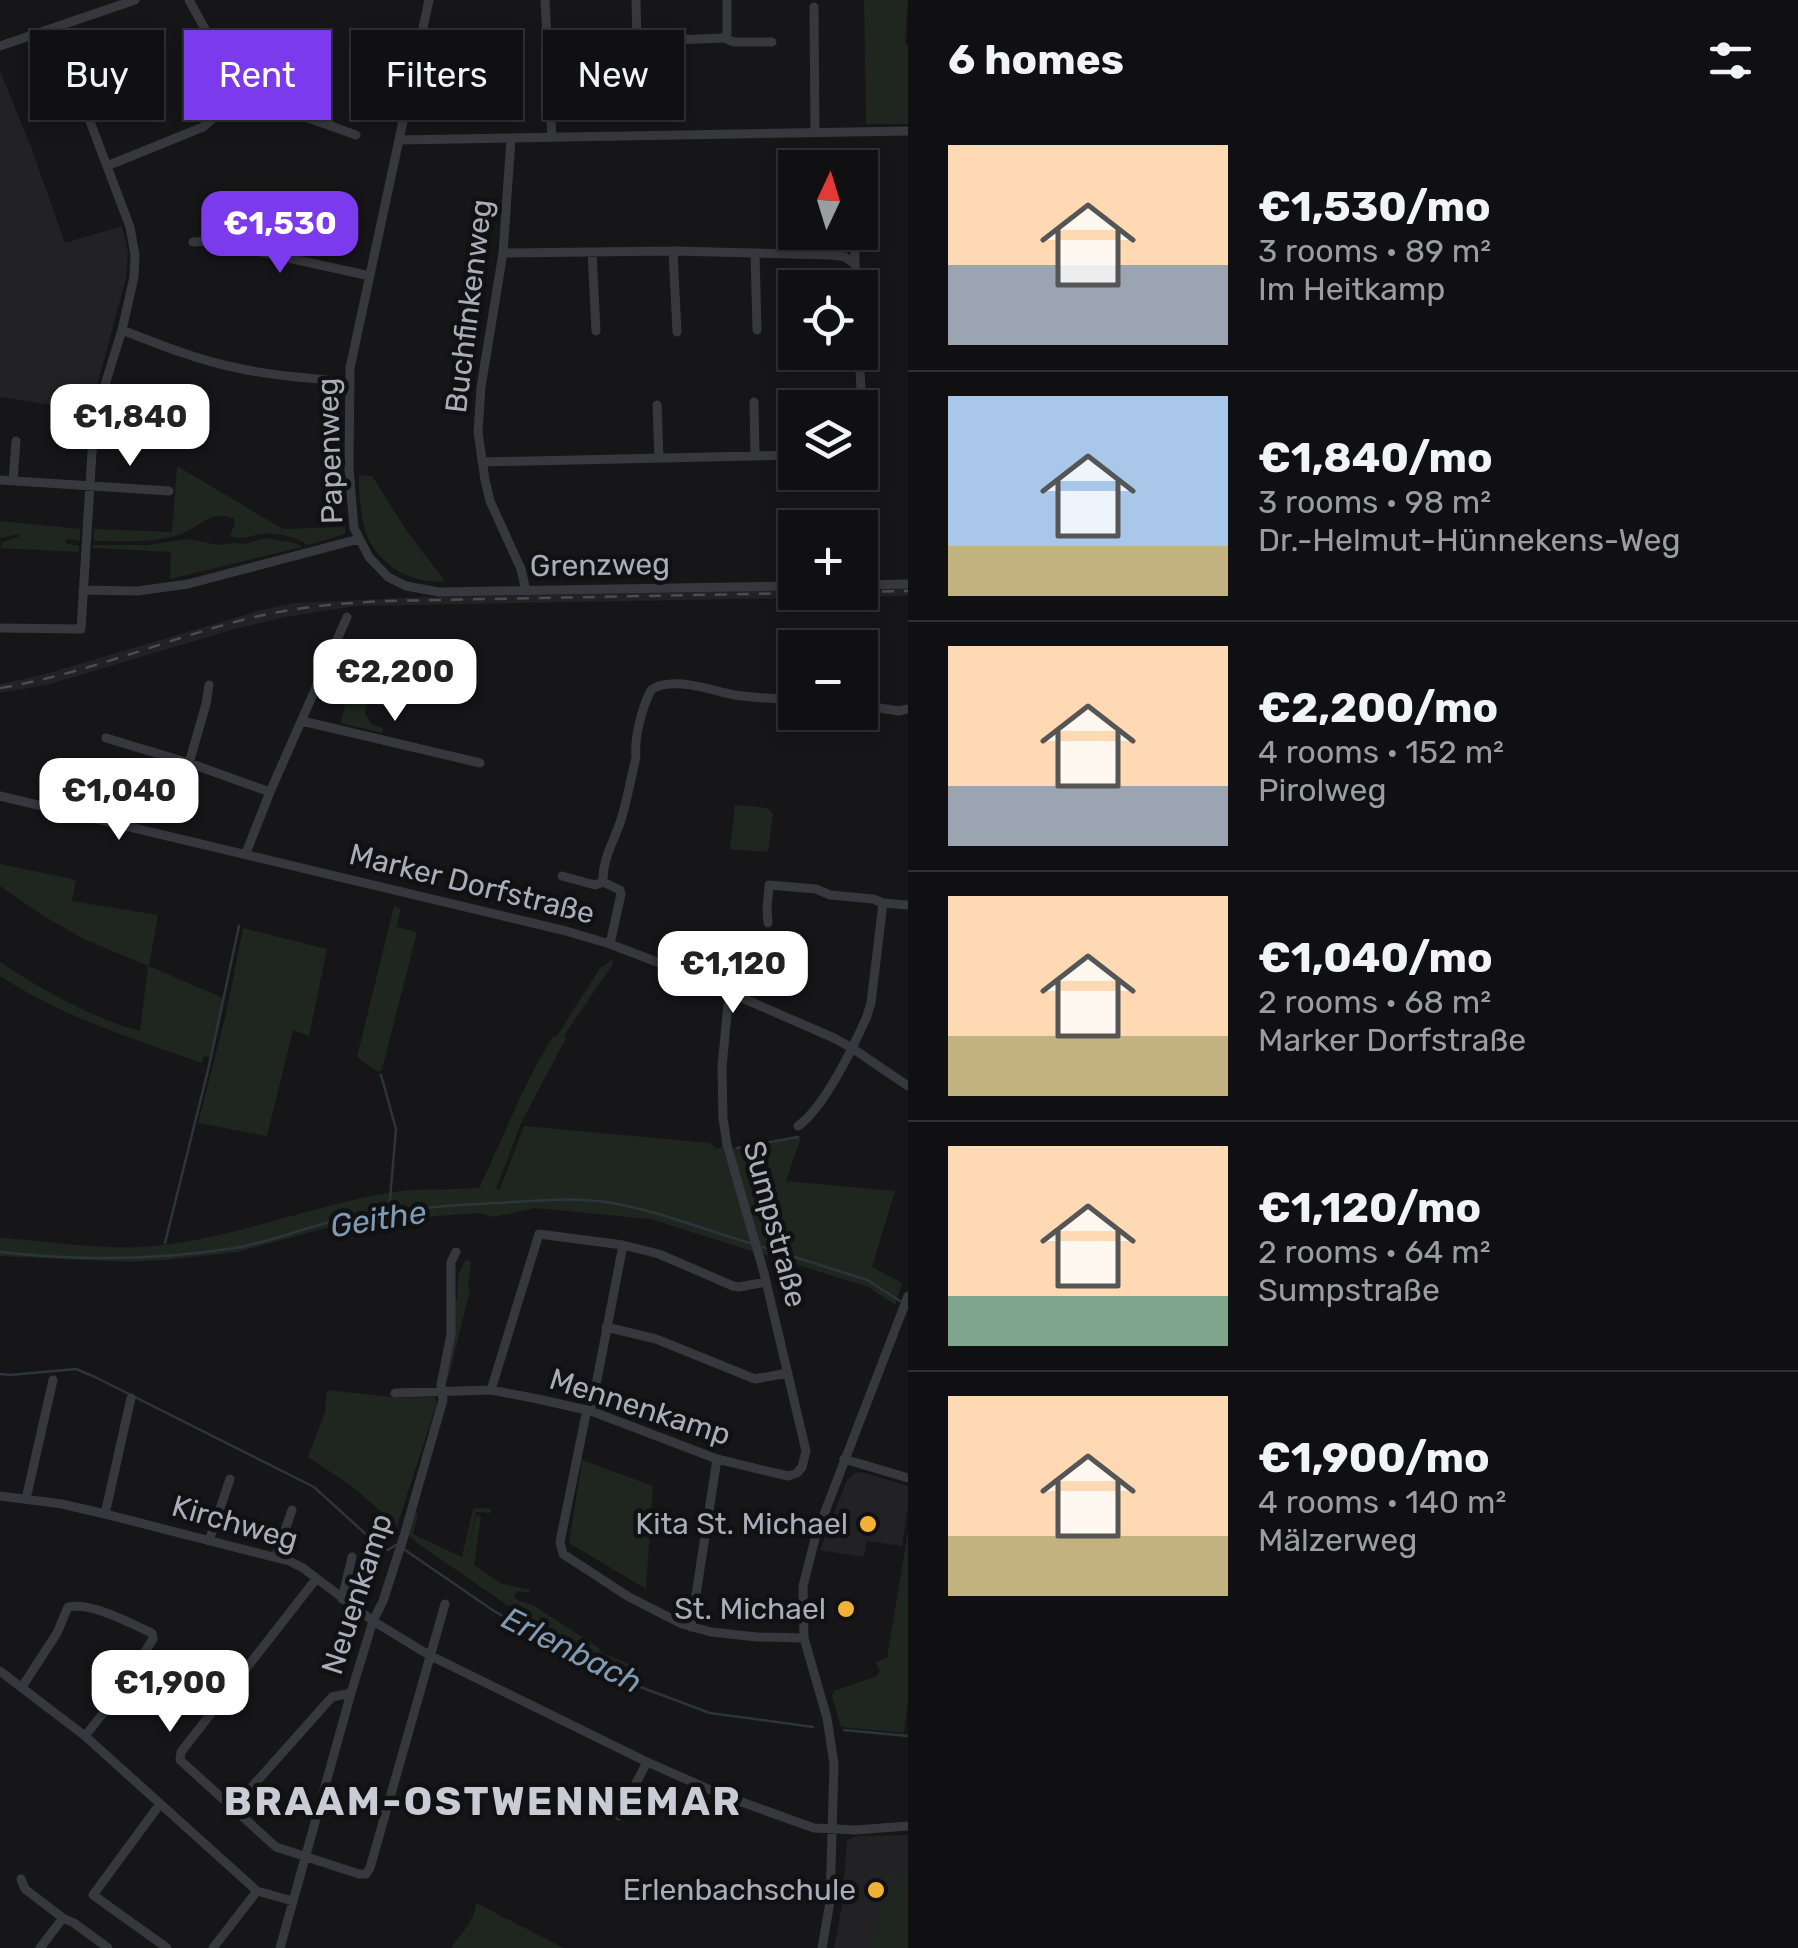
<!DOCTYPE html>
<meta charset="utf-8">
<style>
body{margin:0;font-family:Rubik,sans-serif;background:#1e1e20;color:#f1f3f6;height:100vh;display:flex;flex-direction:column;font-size:38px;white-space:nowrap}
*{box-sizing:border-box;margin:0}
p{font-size:32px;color:#9c9d9f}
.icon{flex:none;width:55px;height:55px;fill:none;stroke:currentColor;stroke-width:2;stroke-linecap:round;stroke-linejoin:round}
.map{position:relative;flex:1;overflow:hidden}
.side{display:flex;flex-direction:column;background:#101012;width:890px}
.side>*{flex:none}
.guide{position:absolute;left:30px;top:30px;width:728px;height:90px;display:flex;gap:20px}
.needle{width:65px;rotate:4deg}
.fabs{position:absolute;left:778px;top:150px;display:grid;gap:20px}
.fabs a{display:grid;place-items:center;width:100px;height:100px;border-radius:0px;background:#101012;box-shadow:0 5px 15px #0003,0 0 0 2px #303032;font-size:50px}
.price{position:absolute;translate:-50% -85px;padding:0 22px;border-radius:20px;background:#fff;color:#222;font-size:32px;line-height:65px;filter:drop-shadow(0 2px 5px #0008)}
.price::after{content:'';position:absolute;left:50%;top:60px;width:30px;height:22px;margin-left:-15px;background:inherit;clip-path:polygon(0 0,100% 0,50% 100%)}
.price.current{background:#7c3aed;color:#fff}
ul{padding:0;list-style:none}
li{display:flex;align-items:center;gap:30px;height:250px;padding:0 40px}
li+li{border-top:2px solid #303032}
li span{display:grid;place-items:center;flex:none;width:280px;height:200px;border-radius:0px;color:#555}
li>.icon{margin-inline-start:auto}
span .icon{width:120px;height:120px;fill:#fffc;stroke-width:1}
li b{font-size:42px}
h2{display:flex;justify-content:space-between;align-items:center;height:120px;padding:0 40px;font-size:42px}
.chip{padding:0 35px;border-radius:0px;background:#101012;box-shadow:0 5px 15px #0003,0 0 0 2px #303032;font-size:35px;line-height:90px}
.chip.current{background:#7c3aed;color:#fff}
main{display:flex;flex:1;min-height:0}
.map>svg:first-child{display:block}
.built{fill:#222225}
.green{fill:#1e261f}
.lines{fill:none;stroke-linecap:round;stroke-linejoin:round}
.stream{stroke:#2c353c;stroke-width:2.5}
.minor{stroke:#37383d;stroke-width:9}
.rail{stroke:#4a4c52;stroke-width:2.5;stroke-dasharray:12 10;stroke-linecap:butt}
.poi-dot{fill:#f2b134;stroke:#111113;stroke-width:4}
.labels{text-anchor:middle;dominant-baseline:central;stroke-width:9;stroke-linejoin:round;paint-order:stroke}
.street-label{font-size:30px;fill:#a8adb8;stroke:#111113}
.poi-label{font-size:30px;fill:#a8adb8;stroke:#111113;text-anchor:end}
.water-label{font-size:32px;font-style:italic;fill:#7f9bb3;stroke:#111113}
.district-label{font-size:40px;font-weight:bold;letter-spacing:2.5px;fill:#c9ccd4;stroke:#111113}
</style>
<main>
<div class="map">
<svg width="908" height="1948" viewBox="0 0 908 1948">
<rect width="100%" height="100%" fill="#161618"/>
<path class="built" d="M 0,71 L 31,147 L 65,243 L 122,226 L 128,252 L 126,278 L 90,411 L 0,397 Z
M 908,587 L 908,596 L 356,606 L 285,617 L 231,630 L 47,685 L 0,693 L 0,684 L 42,675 L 261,610 L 294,603 L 426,597 L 795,590 L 795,592 L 860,592 L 860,588 Z
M 862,1472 L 908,1486 L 908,1507 L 902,1546 L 867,1541 L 864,1557 L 820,1550 L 847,1480 L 854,1473 Z
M 908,1835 L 908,1948 L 834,1948 L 842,1906 L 847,1840 L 857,1836 Z"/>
<path class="green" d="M 864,0 L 908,0 L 905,43 L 908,45 L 908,124 L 866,124 Z
M 177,466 L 283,529 L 345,527 L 345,534 L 308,545 C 296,537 276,532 261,534 C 248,536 242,540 230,536 L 235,523 L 234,519 C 213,509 202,525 183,533 C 156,544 122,541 94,541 L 94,529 L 172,532 Z
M 359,475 L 372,476 L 407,531 L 445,581 C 411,585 376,564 365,530 C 360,512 359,494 359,475 Z
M 0,521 L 80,529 L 80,541 L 67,539 L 65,543 L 79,546 L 79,552 L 0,548 L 3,542 L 18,537 L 19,534 L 0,538 Z
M 265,538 L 295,543 L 302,547 L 170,579 L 171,552 L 93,548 L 93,545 L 149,545 L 187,539 L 218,545 L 233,543 L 245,544 Z
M 348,691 L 389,700 L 388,707 L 367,703 L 365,713 L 371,724 L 383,728 L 382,733 L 341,723 Z
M 735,805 L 767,808 L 773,814 L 768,852 L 730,849 Z
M 0,864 L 76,880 L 72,901 L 158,915 L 149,966 L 225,999 L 212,1058 L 204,1056 L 202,1063 C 133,1039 61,1016 0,976 L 0,962 C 40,989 94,1019 140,1031 L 148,966 L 84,939 L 42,915 L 0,886 Z
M 394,906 L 401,909 L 396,927 L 417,932 L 382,1070 L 378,1072 L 357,1057 Z
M 243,928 L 327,949 L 309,1036 L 293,1030 L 267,1136 L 198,1123 L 226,1014 Z
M 612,960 L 613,964 L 567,1031 L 564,1037 L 566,1038 L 522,1121 L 496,1189 L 500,1189 L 524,1126 L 710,1143 L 717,1149 L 722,1146 L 755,1252 L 650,1219 L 535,1208 L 494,1217 L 480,1213 L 344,1223 L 238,1252 L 165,1260 L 126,1262 L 0,1256 L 0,1238 C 49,1241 105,1251 154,1246 C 234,1238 308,1207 387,1193 C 417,1188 449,1190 479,1188 C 504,1136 523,1085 553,1036 L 556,1037 L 559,1033 L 600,968 Z
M 801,1137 L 786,1181 L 895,1191 L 872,1267 L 902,1283 L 895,1305 L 868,1287 L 763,1254 L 732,1149 Z
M 466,1259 L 471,1262 L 468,1288 L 470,1290 L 448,1380 L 445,1379 L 452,1301 L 457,1300 L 458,1275 Z
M 327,1390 L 400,1398 L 435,1397 L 437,1403 L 397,1526 L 353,1487 L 308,1457 L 325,1412 Z
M 582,1460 L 653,1486 L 646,1589 L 569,1543 Z
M 483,1508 L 491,1509 L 491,1513 L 476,1512 L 466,1560 L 476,1515 L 481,1516 L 474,1565 L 502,1584 L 532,1590 L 527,1593 L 518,1591 L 514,1597 L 519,1601 L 533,1605 L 599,1648 L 599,1650 L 604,1654 L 640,1668 L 639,1674 L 618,1668 L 526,1618 L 417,1543 L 408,1534 L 413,1510 L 418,1513 L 413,1534 L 462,1557 L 473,1509 Z
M 908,1531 L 908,1701 L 904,1733 L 841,1727 L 832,1696 L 834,1691 L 877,1676 L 880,1670 L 875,1662 L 887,1658 Z
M 885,1873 L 908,1877 L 908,1948 L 873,1948 Z
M 476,1903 L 564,1948 L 451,1948 C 460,1935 476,1919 476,1903 Z"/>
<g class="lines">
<path class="stream" d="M 381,1075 L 396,1129 L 389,1211
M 737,1148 L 798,1137
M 165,1243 L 209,1066 L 239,926
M 763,1247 L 867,1280 L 900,1301
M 0,1252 C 77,1261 158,1260 235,1248 C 270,1242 304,1228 338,1220 C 395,1208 455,1205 513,1202 C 545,1200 579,1197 612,1203 C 658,1211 705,1230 750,1243
M 0,1374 L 10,1375 L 76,1369 L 95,1377 L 314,1487 L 369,1537 L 388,1550 L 396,1545
M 405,1550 L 494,1611 L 608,1675 L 710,1713 L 813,1727
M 844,1730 L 908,1736"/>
<path class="minor" d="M 189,0 L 241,94 L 356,135
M 429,0 L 350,368 L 349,469 L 354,528 L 369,557 L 388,577 L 406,586 L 439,592 L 795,586
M 545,0 L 552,138
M 636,0 L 637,42
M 814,7 L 815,132
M 724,38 L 727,33 L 727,0
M 548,45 L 724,38 L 734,42 L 772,42
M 0,46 L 135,0
M 511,139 L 503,253 L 481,387 L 478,432 L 485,480 L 490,501 L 521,569 L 526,591
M 399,140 L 908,131
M 107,166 L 203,127 L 219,113
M 854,232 L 856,288
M 193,242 L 212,241 L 370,276
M 673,251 L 677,332
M 592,252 L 596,331
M 503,253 L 673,251 L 831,255 L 845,257 L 855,264
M 755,253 L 757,330
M 122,330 C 158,344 195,359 233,367 C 271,376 310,378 349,382
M 859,352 L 866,482
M 754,402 L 755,455
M 657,405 L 659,458
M 482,462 L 795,455
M 0,480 L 169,491
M 13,481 L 16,441
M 869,530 L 872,585
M 860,585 L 908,584
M 83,590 L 137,591 L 188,584 L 359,539
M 0,628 L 81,629 L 94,420 L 122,330 L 134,277 L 135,255 L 130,227 L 55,29
M 860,705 L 899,711 L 908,709
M 302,721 L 480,763
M 106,738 L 189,763 L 270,792
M 189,763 L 206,704 L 209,685
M 0,796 L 566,931 L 610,944 L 678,970 L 834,1038 L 852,1048 L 908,1086
M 246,853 L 270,792 L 347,617
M 562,876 L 595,885 L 603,882
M 768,923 L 767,909 L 769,885 L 816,889 L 830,895 L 873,899 L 883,903
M 610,944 L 621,894 L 620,890 L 603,882 C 602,859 614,841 621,820 C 627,800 631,778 636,757 C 634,737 642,708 651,690 C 670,676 708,689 730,694 C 748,698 769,698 787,699 L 795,697
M 798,1126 C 824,1108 854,1046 867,1016 L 871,1003 L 883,903 L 908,905
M 606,1327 L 656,1339 L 755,1379 L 788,1373
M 491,1390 L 539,1234 L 623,1245 L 659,1254 L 733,1286 L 739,1287 L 766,1282
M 395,1393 L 491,1390 L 538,1399 L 591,1411 L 717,1459 L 788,1476 L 797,1473 L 802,1467 L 806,1451 L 764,1273 L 727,1145 L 723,1118 L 722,1067 L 728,1004 L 731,994
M 587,1409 L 560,1542 L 563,1554 L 629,1597 L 682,1624 L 711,1632 L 757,1637 L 804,1638
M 591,1411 L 623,1245
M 844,1459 L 908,1478
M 0,1496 L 62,1504 L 105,1514 L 289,1561 L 303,1568 L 373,1621 L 429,1655 L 647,1762 L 722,1795 L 814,1828 L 856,1830 L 908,1826
M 26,1499 L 53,1380
M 105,1514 L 131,1398
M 209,1541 L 230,1479
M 276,1556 L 292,1510
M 316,1579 L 181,1752 L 180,1760 L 276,1847 L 359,1874 L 366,1874 L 370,1868 L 445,1604
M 342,1599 L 352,1557
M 691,1627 L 717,1459
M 0,1671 L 85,1736 L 257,1891 L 293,1901
M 22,1687 L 57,1633 L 68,1607 C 92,1602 130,1623 152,1633 L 153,1639 L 120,1692 L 85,1736
M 160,1804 L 93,1895 L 167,1948
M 233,1808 L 332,1697 L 351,1693
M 619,1816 L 647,1762
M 21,1879 L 25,1889 L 63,1918
M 40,1948 L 63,1918 L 74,1923 L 108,1948
M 213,1948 L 257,1891
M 280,1948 L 351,1693 L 373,1621 L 383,1601 L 404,1536 L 443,1400 L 441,1385 L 451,1334 L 451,1262 L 456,1252
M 822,1948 L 830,1902 L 834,1764 L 827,1718 L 804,1638 L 803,1586 L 816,1535 L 908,1296"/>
<path class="rail" d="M 860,592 L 908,591
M 0,688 C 86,674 166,639 250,618 C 295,607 341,603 387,601 L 850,592"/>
</g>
<g class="poi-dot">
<circle cx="868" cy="1524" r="10"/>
<circle cx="846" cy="1609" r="10"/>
<circle cx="876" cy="1890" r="10"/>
</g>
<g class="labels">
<g class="street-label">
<text transform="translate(469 306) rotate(-83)">Buchfinkenweg</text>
<text transform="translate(330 451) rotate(-92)">Papenweg</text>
<text transform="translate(600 565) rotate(-1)">Grenzweg</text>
<text transform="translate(472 884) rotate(14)">Marker Dorfstraße</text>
<text transform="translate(775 1224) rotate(75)">Sumpstraße</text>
<text transform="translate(640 1407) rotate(18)">Mennenkamp</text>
<text transform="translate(235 1523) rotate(16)">Kirchweg</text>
<text transform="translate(357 1594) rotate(-72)">Neuenkamp</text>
</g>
<g class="poi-label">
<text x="848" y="1524">Kita St. Michael</text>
<text x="826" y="1609">St. Michael</text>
<text x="856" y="1890">Erlenbachschule</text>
</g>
<g class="water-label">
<text transform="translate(378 1219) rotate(-9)">Geithe</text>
<text transform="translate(572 1650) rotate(27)">Erlenbach</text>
</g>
<g class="district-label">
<text x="483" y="1801">BRAAM-OSTWENNEMAR</text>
</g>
</g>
</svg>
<div class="fabs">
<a><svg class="needle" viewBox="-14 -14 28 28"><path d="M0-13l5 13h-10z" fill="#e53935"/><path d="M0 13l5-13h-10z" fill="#9c9d9f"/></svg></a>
<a><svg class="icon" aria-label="locate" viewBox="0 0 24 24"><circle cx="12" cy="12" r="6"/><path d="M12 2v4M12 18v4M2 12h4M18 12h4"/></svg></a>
<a><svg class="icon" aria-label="layers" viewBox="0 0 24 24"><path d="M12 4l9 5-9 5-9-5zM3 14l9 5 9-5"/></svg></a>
<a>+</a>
<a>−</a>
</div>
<b class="price current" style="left:280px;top:276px">€1,530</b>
<b class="price" style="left:130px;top:469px">€1,840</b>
<b class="price" style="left:395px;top:724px">€2,200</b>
<b class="price" style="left:119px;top:843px">€1,040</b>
<b class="price" style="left:733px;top:1016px">€1,120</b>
<b class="price" style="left:170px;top:1735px">€1,900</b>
<div class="guide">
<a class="chip">Buy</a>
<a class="chip current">Rent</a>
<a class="chip">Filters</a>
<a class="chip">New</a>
</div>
</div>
<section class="side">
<h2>6 homes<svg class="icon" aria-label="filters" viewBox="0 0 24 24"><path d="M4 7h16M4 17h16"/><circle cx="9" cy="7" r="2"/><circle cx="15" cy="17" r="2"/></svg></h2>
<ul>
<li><span style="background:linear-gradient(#ffd9b3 60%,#9aa5b1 0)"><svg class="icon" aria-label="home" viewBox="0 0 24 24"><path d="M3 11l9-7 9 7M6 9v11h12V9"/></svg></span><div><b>€1,530/mo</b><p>3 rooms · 89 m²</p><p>Im Heitkamp</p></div></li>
<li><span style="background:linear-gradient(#a9c7e8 75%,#c2b280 0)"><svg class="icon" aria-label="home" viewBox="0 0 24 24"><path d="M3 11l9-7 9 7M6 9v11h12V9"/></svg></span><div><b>€1,840/mo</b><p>3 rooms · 98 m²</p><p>Dr.-Helmut-Hünnekens-Weg</p></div></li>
<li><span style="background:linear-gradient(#ffd9b3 70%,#9aa5b1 0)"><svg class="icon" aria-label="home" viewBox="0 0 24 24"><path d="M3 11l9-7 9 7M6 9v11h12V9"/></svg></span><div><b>€2,200/mo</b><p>4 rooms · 152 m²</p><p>Pirolweg</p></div></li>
<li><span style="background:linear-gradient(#ffd9b3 70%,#c2b280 0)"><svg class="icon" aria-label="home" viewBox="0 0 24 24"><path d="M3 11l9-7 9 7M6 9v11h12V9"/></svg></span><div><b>€1,040/mo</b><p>2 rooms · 68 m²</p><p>Marker Dorfstraße</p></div></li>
<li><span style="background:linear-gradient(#ffd9b3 75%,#7fa58c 0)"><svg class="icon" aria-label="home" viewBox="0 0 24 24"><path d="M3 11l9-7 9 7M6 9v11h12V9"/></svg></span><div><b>€1,120/mo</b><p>2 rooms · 64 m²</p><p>Sumpstraße</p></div></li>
<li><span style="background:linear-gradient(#ffd9b3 70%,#c2b280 0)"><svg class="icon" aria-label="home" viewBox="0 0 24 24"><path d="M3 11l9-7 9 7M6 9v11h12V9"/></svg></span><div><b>€1,900/mo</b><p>4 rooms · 140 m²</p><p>Mälzerweg</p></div></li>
</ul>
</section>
</main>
